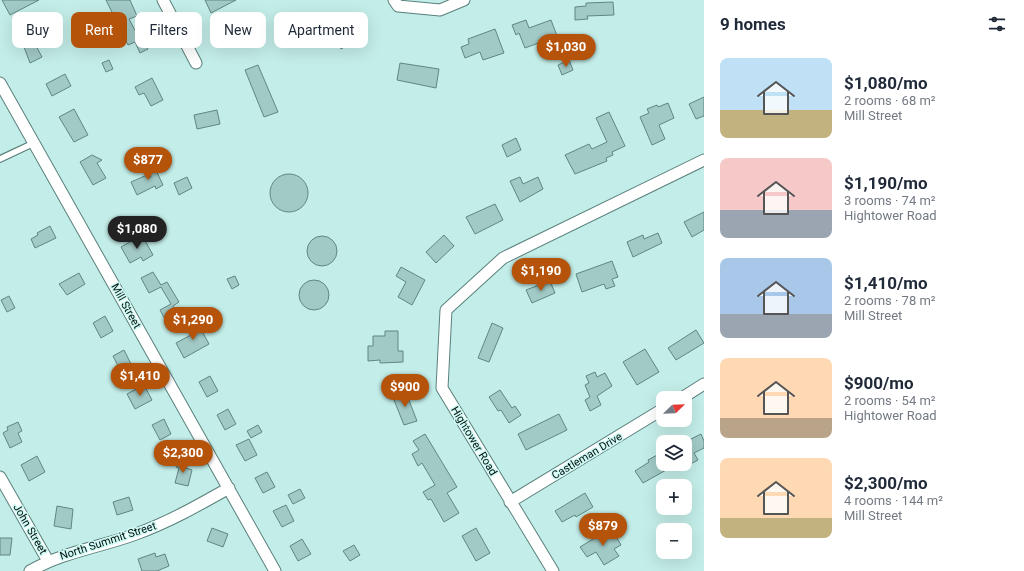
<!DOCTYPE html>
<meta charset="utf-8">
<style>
body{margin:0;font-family:Roboto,sans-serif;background:#f2f2f3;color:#1f2937;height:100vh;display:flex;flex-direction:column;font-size:15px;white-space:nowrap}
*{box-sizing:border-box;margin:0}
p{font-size:13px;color:#747a83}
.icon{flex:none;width:22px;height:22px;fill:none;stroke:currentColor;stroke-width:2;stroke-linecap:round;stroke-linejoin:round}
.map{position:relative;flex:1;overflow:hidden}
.sheet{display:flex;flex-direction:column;background:#fff;width:320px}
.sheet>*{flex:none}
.top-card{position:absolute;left:12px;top:12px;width:380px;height:36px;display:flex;gap:8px}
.needle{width:26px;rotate:67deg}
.tools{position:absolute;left:656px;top:391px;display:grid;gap:8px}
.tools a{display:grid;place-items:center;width:36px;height:36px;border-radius:8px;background:#fff;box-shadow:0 4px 16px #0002;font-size:20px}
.price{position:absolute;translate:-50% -34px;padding:0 9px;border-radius:14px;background:#b45309;color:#fff;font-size:13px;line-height:26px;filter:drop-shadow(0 1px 2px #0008)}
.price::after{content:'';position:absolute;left:50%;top:24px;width:12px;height:9px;margin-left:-6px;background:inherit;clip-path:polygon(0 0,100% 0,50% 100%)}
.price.active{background:#222;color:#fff}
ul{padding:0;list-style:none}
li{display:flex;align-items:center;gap:12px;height:100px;padding:0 16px}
li span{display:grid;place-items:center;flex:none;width:112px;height:80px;border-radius:8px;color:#555}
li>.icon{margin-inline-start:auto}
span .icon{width:48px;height:48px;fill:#fffc;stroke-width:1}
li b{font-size:17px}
h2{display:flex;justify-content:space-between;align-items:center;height:48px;padding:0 16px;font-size:17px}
.chip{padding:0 14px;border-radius:8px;background:#fff;box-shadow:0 4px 16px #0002;font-size:14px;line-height:36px}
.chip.active{background:#b45309;color:#fff}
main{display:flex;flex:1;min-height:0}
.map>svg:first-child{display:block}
.building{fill:#a1c9c5;stroke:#608683}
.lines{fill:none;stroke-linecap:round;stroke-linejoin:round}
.service-casing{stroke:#59807c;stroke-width:8}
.minor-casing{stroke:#59807c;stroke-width:13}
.service{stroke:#fff;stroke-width:5.5}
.minor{stroke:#fff;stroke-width:11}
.labels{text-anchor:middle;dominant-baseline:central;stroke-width:3;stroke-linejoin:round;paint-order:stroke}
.street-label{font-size:11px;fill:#03100f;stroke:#d0faf5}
</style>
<main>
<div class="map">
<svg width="704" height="571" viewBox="0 0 704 571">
<rect width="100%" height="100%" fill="#c3ede8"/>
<path class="building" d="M 2,0 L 39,0 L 10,15 Z
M 106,0 L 130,0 L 137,16 L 129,19 L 138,36 L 144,33 L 150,45 L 147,47 L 148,49 L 140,53 L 135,42 L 128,45 Z
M 205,0 L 236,0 L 211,13 Z
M 613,2 L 614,15 L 587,16 L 588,19 L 575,20 L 575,7 L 586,6 L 586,3 Z
M 526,20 L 529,28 L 551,20 L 557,36 L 525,48 L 519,33 L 516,35 L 512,25 Z
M 345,27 L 353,42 L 341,49 L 332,34 Z
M 495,29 L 504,53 L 483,60 L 480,52 L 465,58 L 461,47 L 469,44 L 468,39 Z
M 34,42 L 42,57 L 30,63 L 24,47 Z
M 109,60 L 113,69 L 106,72 L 102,63 Z
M 569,60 L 573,70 L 562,75 L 558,65 Z
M 400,63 L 439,69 L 436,88 L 397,80 Z
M 258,65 L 278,112 L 264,117 L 245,70 Z
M 65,74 L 71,86 L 52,96 L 46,84 Z
M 152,78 L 163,100 L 151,106 L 144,93 L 139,95 L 135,87 Z
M 704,97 L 704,116 L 696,119 L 689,104 Z
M 668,103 L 674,118 L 659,125 L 665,139 L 652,145 L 640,117 L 649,113 L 647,109 L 657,105 L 658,107 Z
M 74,109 L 88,135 L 74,142 L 59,117 Z
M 217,110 L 220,124 L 197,129 L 194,115 Z
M 609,112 L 625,146 L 612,152 L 613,155 L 606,158 L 607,161 L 575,174 L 565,155 L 589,144 L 592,149 L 607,142 L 596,118 Z
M 516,138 L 521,150 L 507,157 L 502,145 Z
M 92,155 L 102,160 L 97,163 L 106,178 L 93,185 L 80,162 Z
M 152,162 L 163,185 L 156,189 L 155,186 L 137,195 L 131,182 L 147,175 L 149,178 L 151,177 L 146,165 Z
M270 193a19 19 0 1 1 38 0a19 19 0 1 1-38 0Z
M 187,177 L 192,188 L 179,195 L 174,183 Z
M 520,177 L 523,184 L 538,177 L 543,189 L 520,202 L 510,181 Z
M 495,204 L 503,220 L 475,234 L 466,217 Z
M 704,212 L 704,230 L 692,237 L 684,222 Z
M 50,226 L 56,238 L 35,248 L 31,239 L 38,235 L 37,233 Z
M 658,233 L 662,243 L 633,257 L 627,242 L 643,235 L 644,239 Z
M 142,235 L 153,255 L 143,261 L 141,257 L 130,263 L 121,247 Z
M 444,235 L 454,246 L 436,263 L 426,252 Z
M307 251a15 15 0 1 1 30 0a15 15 0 1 1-30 0Z
M 612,261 L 618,277 L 612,279 L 615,286 L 606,289 L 604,284 L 582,292 L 576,274 Z
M 401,267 L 425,280 L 412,305 L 398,297 L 406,282 L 396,276 Z
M 153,272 L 161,285 L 167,282 L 179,302 L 173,306 L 180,318 L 168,325 L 160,310 L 171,304 L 161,287 L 149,293 L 141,278 Z
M 79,273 L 85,284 L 67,295 L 59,284 Z
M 235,276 L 239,285 L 232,289 L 227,279 Z
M299 295a15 15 0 1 1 30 0a15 15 0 1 1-30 0Z
M 550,281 L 555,293 L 532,303 L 526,290 Z
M 9,296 L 15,308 L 7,312 L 1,300 Z
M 105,316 L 113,331 L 101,338 L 93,323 Z
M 197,322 L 209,344 L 184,358 L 176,343 L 191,335 L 187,328 Z
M 492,323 L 503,328 L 489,362 L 478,358 Z
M 696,330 L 704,343 L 676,360 L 668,348 Z
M 385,331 L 398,331 L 398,351 L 403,351 L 403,362 L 380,363 L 380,360 L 368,361 L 368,346 L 373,346 L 373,336 L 385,336 Z
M 645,349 L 659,372 L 637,385 L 623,362 Z
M 124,350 L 132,366 L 121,372 L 113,356 Z
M 595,372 L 597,377 L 605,373 L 612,386 L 597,396 L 601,405 L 590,411 L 585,400 L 590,397 L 585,385 L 589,383 L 586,376 Z
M 210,376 L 218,391 L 207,397 L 199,382 Z
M 144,385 L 152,400 L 135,409 L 127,394 Z
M 405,390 L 417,421 L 404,425 L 392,395 Z
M 500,390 L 512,408 L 515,406 L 521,415 L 509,423 L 501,410 L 498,411 L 489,397 Z
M 228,409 L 236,424 L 225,430 L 217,415 Z
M 559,414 L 567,430 L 526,450 L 518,434 Z
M 164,419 L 171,434 L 160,440 L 152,425 Z
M 18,422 L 22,431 L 18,433 L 22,442 L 10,448 L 3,433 L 8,430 L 7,427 Z
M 258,425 L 262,432 L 251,438 L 247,431 Z
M 425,434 L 457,487 L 447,493 L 459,513 L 444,522 L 431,499 L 428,500 L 423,492 L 435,485 L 422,463 L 418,466 L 412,454 L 419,450 L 413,441 Z
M 701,434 L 704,441 L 704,448 L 694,453 L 698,460 L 685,467 L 685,437 L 687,441 Z
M 249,439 L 257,455 L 245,461 L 236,445 Z
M 659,454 L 663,464 L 665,464 L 668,469 L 643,483 L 635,471 L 649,462 L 648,460 Z
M 37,456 L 45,472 L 29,481 L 21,465 Z
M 178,460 L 187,462 L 186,468 L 192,470 L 188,486 L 175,483 L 179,468 L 176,467 Z
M 267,472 L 275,487 L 263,493 L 255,478 Z
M 300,489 L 305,498 L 293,504 L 288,495 Z
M 585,493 L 593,507 L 576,517 L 575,515 L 562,522 L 555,511 Z
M 129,497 L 133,510 L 117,515 L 113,502 Z
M 286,505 L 294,521 L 282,527 L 273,511 Z
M 57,506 L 73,509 L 71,529 L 54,526 Z
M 212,528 L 228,534 L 223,547 L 207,541 Z
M 476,528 L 490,553 L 476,561 L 462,536 Z
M 611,528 L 621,545 L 614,549 L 619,556 L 604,565 L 596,552 L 587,557 L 580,547 Z
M 0,538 L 12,538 L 10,555 L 0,555 Z
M 302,539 L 311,554 L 298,561 L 290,546 Z
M 354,545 L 360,555 L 350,561 L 343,551 Z
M 155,553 L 156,557 L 165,554 L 169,566 L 157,571 L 142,571 L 138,559 Z"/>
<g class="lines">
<g class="service-casing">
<path id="service" d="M 0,159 L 34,143"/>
</g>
<g class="minor-casing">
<path id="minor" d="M 163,0 L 196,63
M 394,0 L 398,6 L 440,10 L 464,0
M 0,83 L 275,571
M 682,398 L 704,384
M 0,477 L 48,561
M 510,502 L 663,409
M 30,571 C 63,552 101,547 136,534 C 169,522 199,505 229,488
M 553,571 L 442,388 L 446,310 L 503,258 L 704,160"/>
</g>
<use href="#service" class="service"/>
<use href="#minor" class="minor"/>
</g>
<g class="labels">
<g class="street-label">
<text transform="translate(126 306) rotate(61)">Mill Street</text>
<text transform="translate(474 441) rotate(59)">Hightower Road</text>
<text transform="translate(587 456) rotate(-31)">Castleman Drive</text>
<text transform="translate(30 529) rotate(60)">John Street</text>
<text transform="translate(108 541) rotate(-18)">North Summit Street</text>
</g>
</g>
</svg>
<div class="tools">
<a><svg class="needle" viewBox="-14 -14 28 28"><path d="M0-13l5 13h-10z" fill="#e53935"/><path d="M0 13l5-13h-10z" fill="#747a83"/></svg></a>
<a><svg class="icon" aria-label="layers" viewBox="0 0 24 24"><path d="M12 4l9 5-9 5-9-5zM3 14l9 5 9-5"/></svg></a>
<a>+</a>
<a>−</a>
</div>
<b class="price" style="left:566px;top:68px">$1,030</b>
<b class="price" style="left:148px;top:181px">$877</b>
<b class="price active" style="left:137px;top:250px">$1,080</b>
<b class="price" style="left:541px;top:292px">$1,190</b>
<b class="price" style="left:193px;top:341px">$1,290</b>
<b class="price" style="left:140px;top:397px">$1,410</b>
<b class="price" style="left:405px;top:408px">$900</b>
<b class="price" style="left:183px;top:474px">$2,300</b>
<b class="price" style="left:603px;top:547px">$879</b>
<div class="top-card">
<a class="chip">Buy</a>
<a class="chip active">Rent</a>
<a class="chip">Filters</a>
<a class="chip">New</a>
<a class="chip">Apartment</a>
</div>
</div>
<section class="sheet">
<h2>9 homes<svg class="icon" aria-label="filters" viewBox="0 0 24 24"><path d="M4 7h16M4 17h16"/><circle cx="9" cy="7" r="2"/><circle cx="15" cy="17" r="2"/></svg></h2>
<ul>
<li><span style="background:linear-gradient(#bfe0f5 65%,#c2b280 0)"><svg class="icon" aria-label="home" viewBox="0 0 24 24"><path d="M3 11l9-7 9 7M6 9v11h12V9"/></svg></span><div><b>$1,080/mo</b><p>2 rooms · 68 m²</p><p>Mill Street</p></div></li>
<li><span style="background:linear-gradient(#f6c9c9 65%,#9aa5b1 0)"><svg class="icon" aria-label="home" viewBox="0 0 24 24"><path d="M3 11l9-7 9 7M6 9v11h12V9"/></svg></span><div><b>$1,190/mo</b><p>3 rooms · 74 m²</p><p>Hightower Road</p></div></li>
<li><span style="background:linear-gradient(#a9c7e8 70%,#9aa5b1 0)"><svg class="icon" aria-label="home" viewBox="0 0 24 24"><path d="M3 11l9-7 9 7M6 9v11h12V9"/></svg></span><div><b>$1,410/mo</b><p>2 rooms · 78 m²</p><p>Mill Street</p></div></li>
<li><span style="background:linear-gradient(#ffd9b3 75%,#b9a48a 0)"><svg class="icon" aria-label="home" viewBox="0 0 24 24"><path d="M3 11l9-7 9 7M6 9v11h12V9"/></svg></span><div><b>$900/mo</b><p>2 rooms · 54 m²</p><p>Hightower Road</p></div></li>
<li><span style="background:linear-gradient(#ffd9b3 75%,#c2b280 0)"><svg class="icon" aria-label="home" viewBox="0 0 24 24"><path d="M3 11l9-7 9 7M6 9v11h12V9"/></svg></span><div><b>$2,300/mo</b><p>4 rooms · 144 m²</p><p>Mill Street</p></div></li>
</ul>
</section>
</main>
